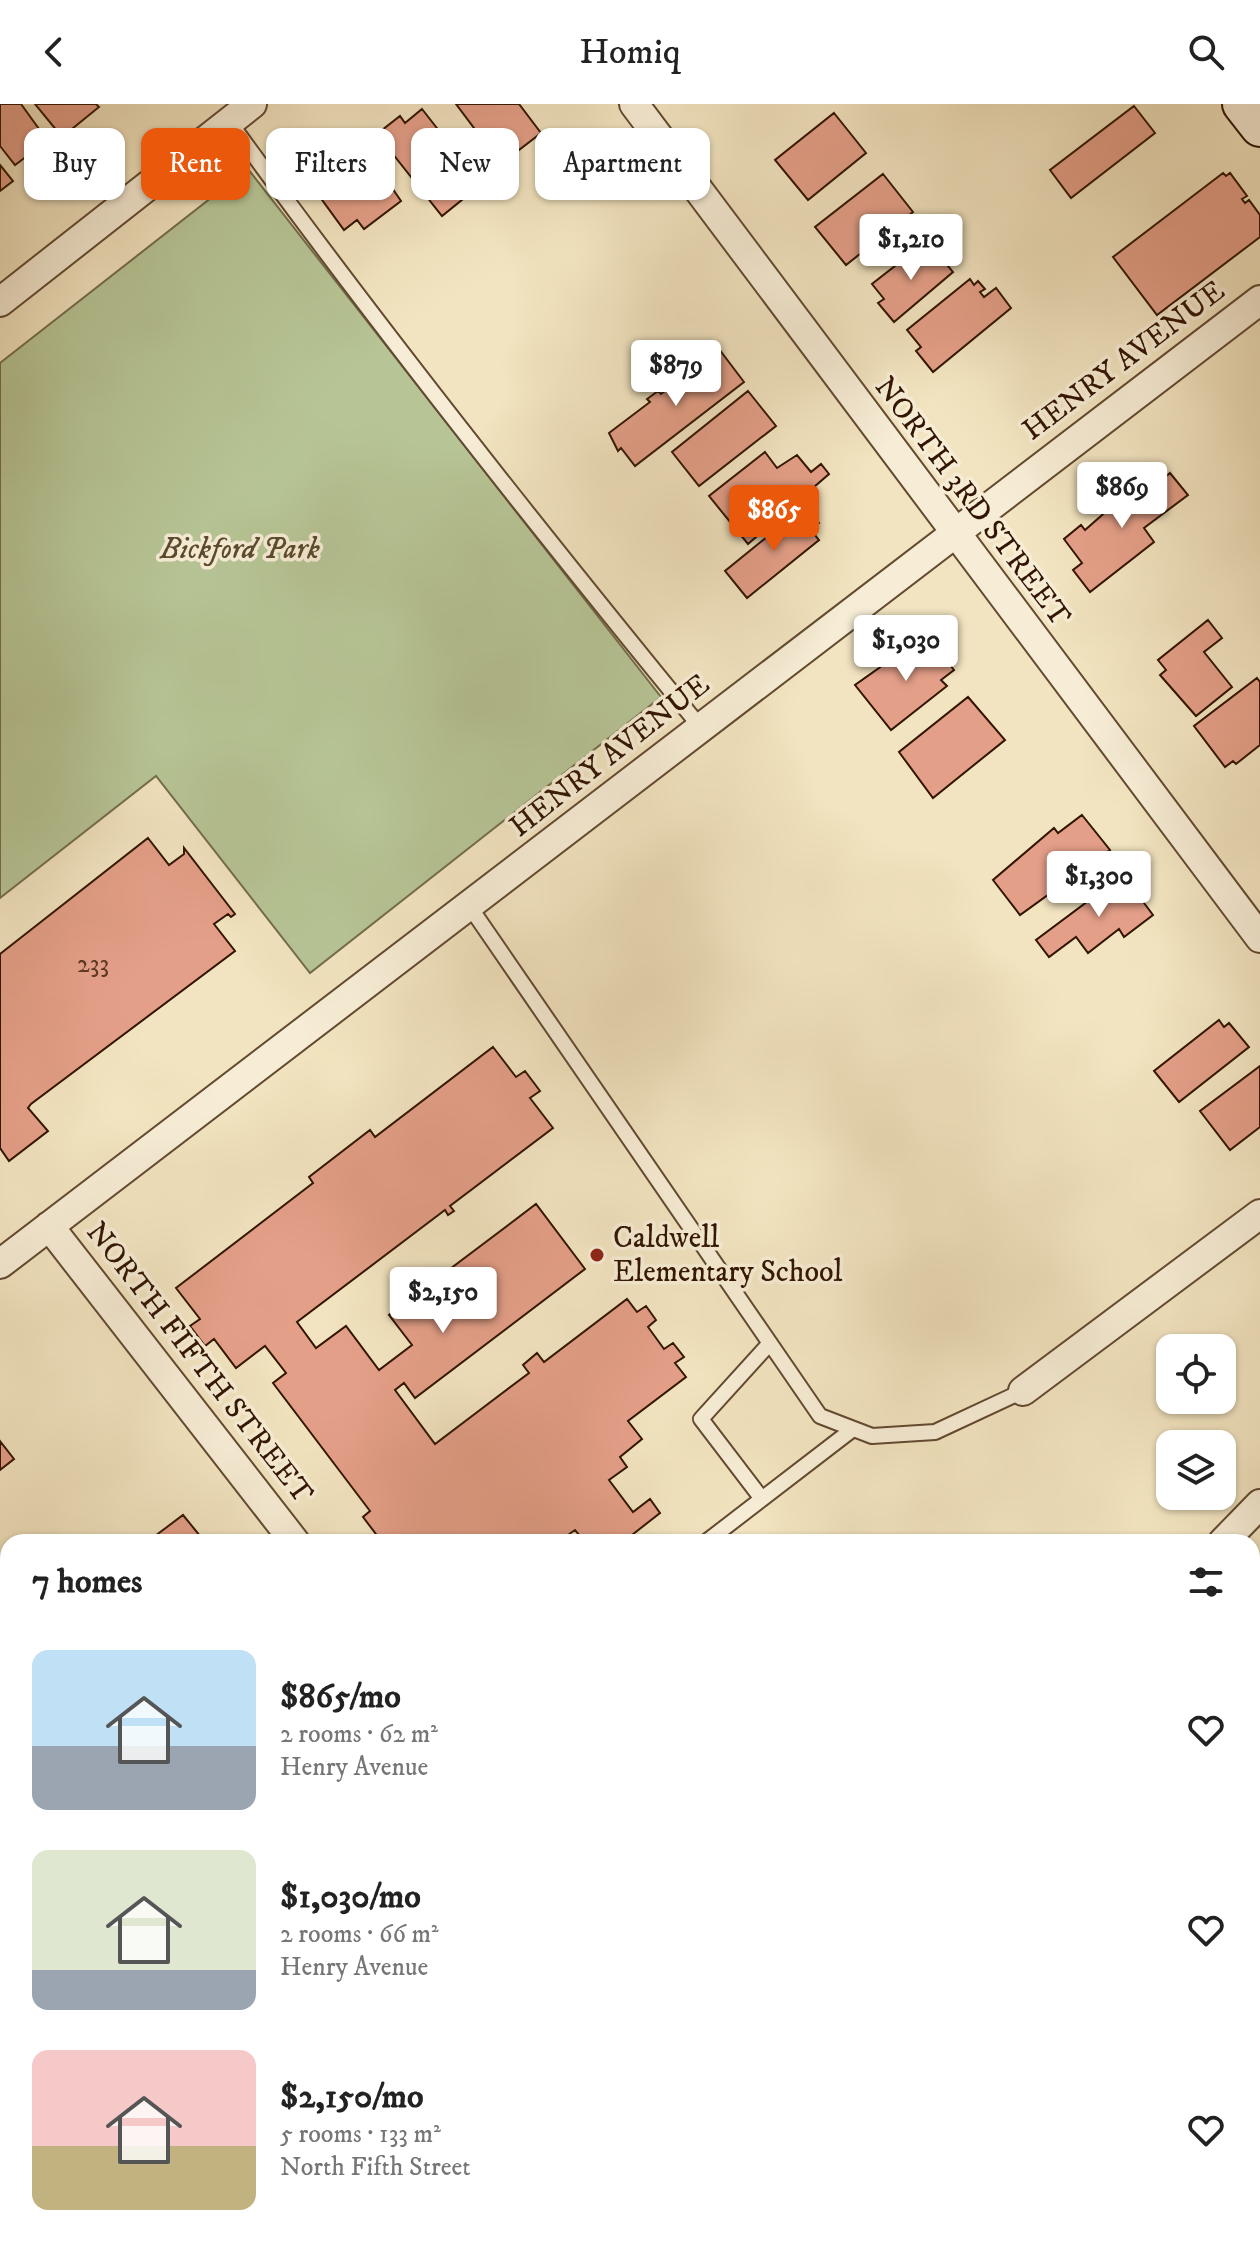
<!DOCTYPE html>
<meta charset="utf-8">
<style>
body{margin:0;font-family:"IM FELL DW Pica",serif;background:#f2f2f2;color:#222;height:100vh;display:flex;flex-direction:column;font-size:30px;white-space:nowrap}
*{box-sizing:border-box;margin:0}
p{font-size:26px;color:#767676}
.icon{flex:none;width:44px;height:44px;fill:none;stroke:currentColor;stroke-width:2;stroke-linecap:round;stroke-linejoin:round}
.map{position:relative;flex:1;overflow:hidden}
.details{position:absolute;left:0px;top:1430px;width:1260px;height:712px;display:flex;flex-direction:column;background:#fff;border-radius:24px 24px 0 0;box-shadow:0 2px 6px #0004}
.details>*{flex:none}
.top-card{position:absolute;left:24px;top:24px;width:800px;height:72px;display:flex;gap:16px}
.tools{position:absolute;left:1156px;top:1230px;display:grid;gap:16px}
.tools a{display:grid;place-items:center;width:80px;height:80px;border-radius:16px;background:#fff;box-shadow:0 2px 6px #0004;font-size:40px}
.price{position:absolute;translate:-50% -68px;padding:0 18px;border-radius:8px;background:#fff;color:#222;font-size:26px;line-height:52px;filter:drop-shadow(0 2px 4px #0008)}
.price::after{content:'';position:absolute;left:50%;top:48px;width:24px;height:18px;margin-left:-12px;background:inherit;clip-path:polygon(0 0,100% 0,50% 100%)}
.price.on{background:#ea580c;color:#fff}
ul{padding:0;list-style:none}
li{display:flex;align-items:center;gap:24px;height:200px;padding:0 32px}
li span{display:grid;place-items:center;flex:none;width:224px;height:160px;border-radius:16px;color:#555}
li>.icon{margin-inline-start:auto}
span .icon{width:96px;height:96px;fill:#fffc;stroke-width:1}
li b{font-size:34px}
h2{display:flex;justify-content:space-between;align-items:center;height:96px;padding:0 32px;font-size:34px}
.chip{padding:0 28px;border-radius:16px;background:#fff;box-shadow:0 2px 6px #0004;font-size:28px;line-height:72px}
.chip.on{background:#ea580c;color:#fff}
header{display:flex;justify-content:space-between;align-items:center;height:104px;padding:0 32px;background:#fff;font-size:36px;font-weight:600}
.map>svg:first-child{display:block}
.green{fill:#b7c596;stroke:#746d4b;stroke-width:2}
.building{fill:#e49f88;stroke:#321500;stroke-width:2}
.lines{fill:none;stroke-linecap:round;stroke-linejoin:round}
.lane-casing{stroke:#624930;stroke-width:18}
.street-casing{stroke:#624930;stroke-width:32}
.secondary-casing{stroke:#321500;stroke-width:42}
.lane{stroke:#f7edd6;stroke-width:14}
.street{stroke:#f7edd6;stroke-width:28}
.secondary{stroke:#f7edd6;stroke-width:38}
.poi-dot{fill:#8f2418;stroke:#f7edd6;stroke-width:3}
.labels{text-anchor:middle;dominant-baseline:central;stroke-width:7;stroke-linejoin:round;paint-order:stroke}
.number-label{font-size:26px;fill:#5e3822}
.street-label{font-size:30px;fill:#321500;stroke:#f7edd6}
.park-label{font-size:30px;font-style:italic;fill:#5a4a2d;stroke:#f7edd6}
.poi-label{font-size:30px;fill:#321500;stroke:#f7edd6;text-anchor:start}
</style>
<header><svg class="icon" aria-label="back" viewBox="0 0 24 24"><path d="M15 5l-7 7 7 7"/></svg>Homiq<svg class="icon" aria-label="search" viewBox="0 0 24 24"><circle cx="10" cy="10" r="6"/><path d="M15 15l6 6"/></svg></header>
<div class="map">
<svg width="1260" height="2142" viewBox="0 0 1260 2142">
<rect width="100%" height="100%" fill="#f2e4c0"/>
<filter id="stains"><feTurbulence type="fractalNoise" baseFrequency=".0025" numOctaves="4"/><feColorMatrix values="0 0 0 0 .2 0 0 0 0 .09 0 0 0 0 .02 0 0 0 .5 -.17"/></filter>
<radialGradient id="worn" r=".72"><stop offset=".6" stop-color="#630" stop-opacity="0"/><stop offset="1" stop-color="#630" stop-opacity=".3"/></radialGradient>
<path class="green" d="M 248,65 L 661,593 L 310,869 L 156,672 L 0,794 L 0,259 Z"/>
<path class="building" d="M 0,0 L 21,0 L 52,43 L 33,59 L 27,52 L 15,61 L 0,42 Z
M 35,0 L 96,0 L 99,3 L 62,33 Z
M 456,0 L 519,0 L 541,29 L 501,60 Z
M 1134,2 L 1155,29 L 1071,94 L 1050,66 Z
M 422,5 L 472,69 L 469,72 L 473,77 L 458,89 L 463,95 L 442,112 L 377,30 L 400,12 L 405,19 Z
M 834,9 L 866,49 L 808,96 L 775,56 Z
M 364,43 L 401,97 L 364,125 L 357,116 L 344,126 L 312,82 L 316,78 L 312,72 L 342,48 L 348,55 Z
M 0,61 L 13,77 L 0,87 Z
M 1223,69 L 1226,72 L 1230,69 L 1247,92 L 1242,95 L 1245,99 L 1249,96 L 1260,111 L 1260,133 L 1157,211 L 1113,153 Z
M 883,70 L 913,108 L 846,161 L 815,123 Z
M 923,140 L 934,155 L 939,151 L 953,168 L 894,218 L 878,199 L 884,195 L 872,180 Z
M 970,175 L 974,181 L 978,177 L 985,185 L 980,188 L 984,193 L 996,184 L 1011,204 L 933,268 L 916,247 L 921,243 L 907,226 Z
M 719,245 L 744,278 L 635,362 L 621,344 L 618,347 L 609,329 L 650,298 L 647,295 L 658,287 L 661,290 Z
M 748,287 L 776,322 L 699,382 L 672,348 Z
M 765,348 L 777,364 L 797,351 L 811,368 L 821,360 L 829,370 L 748,440 L 709,392 Z
M 1151,368 L 1159,378 L 1170,369 L 1188,391 L 1144,424 L 1154,438 L 1090,488 L 1073,466 L 1082,459 L 1064,435 L 1081,421 L 1085,426 Z
M 805,402 L 819,419 L 810,425 L 819,436 L 747,494 L 725,467 Z
M 1208,516 L 1222,534 L 1204,548 L 1232,583 L 1196,612 L 1160,571 L 1166,566 L 1158,556 Z
M 931,537 L 954,566 L 941,576 L 947,582 L 891,626 L 855,581 L 913,540 L 919,548 Z
M 1257,574 L 1260,578 L 1260,641 L 1236,660 L 1233,657 L 1225,663 L 1194,622 Z
M 968,593 L 1005,636 L 933,694 L 899,648 Z
M 1082,711 L 1110,746 L 1020,811 L 993,776 L 1054,724 L 1058,729 Z
M 148,734 L 169,761 L 184,750 L 184,744 L 235,810 L 231,813 L 228,810 L 214,820 L 235,847 L 31,1000 L 28,1004 L 48,1027 L 9,1057 L 0,1044 L 0,850 Z
M 1123,771 L 1153,811 L 1124,833 L 1119,825 L 1088,849 L 1076,833 L 1049,853 L 1036,836 Z
M 1219,916 L 1224,923 L 1229,919 L 1249,943 L 1179,998 L 1154,967 Z
M 493,943 L 516,973 L 525,967 L 540,987 L 530,994 L 553,1024 L 450,1102 L 454,1107 L 448,1111 L 445,1106 L 297,1218 L 316,1244 L 346,1222 L 379,1266 L 412,1241 L 389,1211 L 536,1100 L 585,1165 L 415,1294 L 404,1279 L 395,1286 L 435,1340 L 529,1269 L 523,1261 L 537,1249 L 544,1258 L 627,1195 L 637,1208 L 646,1202 L 656,1216 L 648,1223 L 664,1245 L 673,1239 L 684,1253 L 675,1259 L 686,1273 L 628,1317 L 642,1335 L 620,1353 L 627,1363 L 609,1376 L 633,1408 L 650,1395 L 660,1409 L 623,1438 L 585,1438 L 575,1426 L 558,1438 L 382,1438 L 363,1413 L 370,1407 L 273,1279 L 286,1269 L 265,1242 L 236,1264 L 214,1235 L 205,1242 L 190,1222 L 200,1215 L 176,1184 L 313,1079 L 309,1073 L 370,1026 L 375,1033 Z
M 1260,962 L 1260,1023 L 1230,1046 L 1200,1007 Z
M 0,1337 L 14,1355 L 0,1366 Z
M 183,1411 L 205,1438 L 147,1438 Z
M 1258,1604 L 1260,1607 L 1260,1649 L 1252,1640 L 1252,1609 Z
M 1252,1656 L 1260,1664 L 1260,1728 L 1257,1730 L 1252,1725 Z
M 8,1776 L 8,1829 L 0,1821 L 0,1786 Z
M 1260,1872 L 1260,1984 L 1252,1975 L 1252,1880 Z
M 329,2134 L 376,2134 L 382,2142 L 319,2142 Z
M 389,2134 L 426,2134 L 416,2142 L 395,2142 Z
M 573,2134 L 632,2134 L 638,2142 L 573,2142 L 570,2137 Z
M 1002,2134 L 1046,2134 L 1056,2142 L 1012,2142 Z"/>
<g class="lines">
<g class="lane-casing">
<path id="lane" d="M 229,17 C 380,226 539,426 702,625
M 470,803 L 820,1312 L 872,1332 L 935,1328 L 1023,1287
M 762,1395 L 701,1315 L 770,1239
M 706,1438 L 853,1325"/>
</g>
<g class="street-casing">
<path id="street" d="M 634,0 L 1260,834
M 0,198 L 252,0
M 49,1122 L 295,1438
M 0,1160 L 1260,196
M 1023,1287 L 1260,1110
M 1223,1438 L 1260,1400
M 0,1720 L 8,1714
M 1252,1807 L 1260,1800
M 1252,2029 L 1260,2037
M 1252,2095 L 1260,2088
M 487,2142 L 496,2134
M 1193,2142 L 1203,2134"/>
</g>
<g class="secondary-casing">
<path id="secondary" d="M 1242,0 L 1260,23"/>
</g>
<use href="#lane" class="lane"/>
<use href="#street" class="street"/>
<use href="#secondary" class="secondary"/>
</g>
<circle class="poi-dot" cx="597" cy="1151" r="8"/>
<g class="labels">
<g class="number-label">
<text x="93" y="860">233</text>
</g>
<g class="street-label">
<text transform="translate(1124 257) rotate(-37)">HENRY AVENUE</text>
<text transform="translate(972 398) rotate(53)">NORTH 3RD STREET</text>
<text transform="translate(610 652) rotate(-38)">HENRY AVENUE</text>
<text transform="translate(199 1259) rotate(52)">NORTH FIFTH STREET</text>
</g>
<g class="park-label">
<text x="240" y="445">Bickford Park</text>
</g>
<g class="poi-label">
<text x="613" y="1134">Caldwell<tspan x="613" dy="34">Elementary School</tspan></text>
</g>
</g>
<rect width="100%" height="100%" filter="url(#stains)"/>
<rect width="100%" height="100%" fill="url(#worn)"/>
</svg>
<div class="tools">
<a><svg class="icon" aria-label="locate" viewBox="0 0 24 24"><circle cx="12" cy="12" r="6"/><path d="M12 2v4M12 18v4M2 12h4M18 12h4"/></svg></a>
<a><svg class="icon" aria-label="layers" viewBox="0 0 24 24"><path d="M12 4l9 5-9 5-9-5zM3 14l9 5 9-5"/></svg></a>
</div>
<b class="price" style="left:911px;top:178px">$1,210</b>
<b class="price" style="left:676px;top:304px">$879</b>
<b class="price" style="left:1122px;top:426px">$869</b>
<b class="price on" style="left:774px;top:449px">$865</b>
<b class="price" style="left:906px;top:579px">$1,030</b>
<b class="price" style="left:1099px;top:815px">$1,300</b>
<b class="price" style="left:443px;top:1231px">$2,150</b>
<div class="top-card">
<a class="chip">Buy</a>
<a class="chip on">Rent</a>
<a class="chip">Filters</a>
<a class="chip">New</a>
<a class="chip">Apartment</a>
</div>
<section class="details">
<h2>7 homes<svg class="icon" aria-label="filters" viewBox="0 0 24 24"><path d="M4 7h16M4 17h16"/><circle cx="9" cy="7" r="2"/><circle cx="15" cy="17" r="2"/></svg></h2>
<ul>
<li><span style="background:linear-gradient(#bfe0f5 60%,#9aa5b1 0)"><svg class="icon" aria-label="home" viewBox="0 0 24 24"><path d="M3 11l9-7 9 7M6 9v11h12V9"/></svg></span><div><b>$865/mo</b><p>2 rooms · 62 m²</p><p>Henry Avenue</p></div><svg class="icon" aria-label="heart" viewBox="0 0 24 24"><path d="M12 20l-8-8c-3-5 5-10 8-4 3-6 11-1 8 4z"/></svg></li>
<li><span style="background:linear-gradient(#dfe7d0 75%,#9aa5b1 0)"><svg class="icon" aria-label="home" viewBox="0 0 24 24"><path d="M3 11l9-7 9 7M6 9v11h12V9"/></svg></span><div><b>$1,030/mo</b><p>2 rooms · 66 m²</p><p>Henry Avenue</p></div><svg class="icon" aria-label="heart" viewBox="0 0 24 24"><path d="M12 20l-8-8c-3-5 5-10 8-4 3-6 11-1 8 4z"/></svg></li>
<li><span style="background:linear-gradient(#f6c9c9 60%,#c2b280 0)"><svg class="icon" aria-label="home" viewBox="0 0 24 24"><path d="M3 11l9-7 9 7M6 9v11h12V9"/></svg></span><div><b>$2,150/mo</b><p>5 rooms · 133 m²</p><p>North Fifth Street</p></div><svg class="icon" aria-label="heart" viewBox="0 0 24 24"><path d="M12 20l-8-8c-3-5 5-10 8-4 3-6 11-1 8 4z"/></svg></li>
</ul>
</section>
</div>
